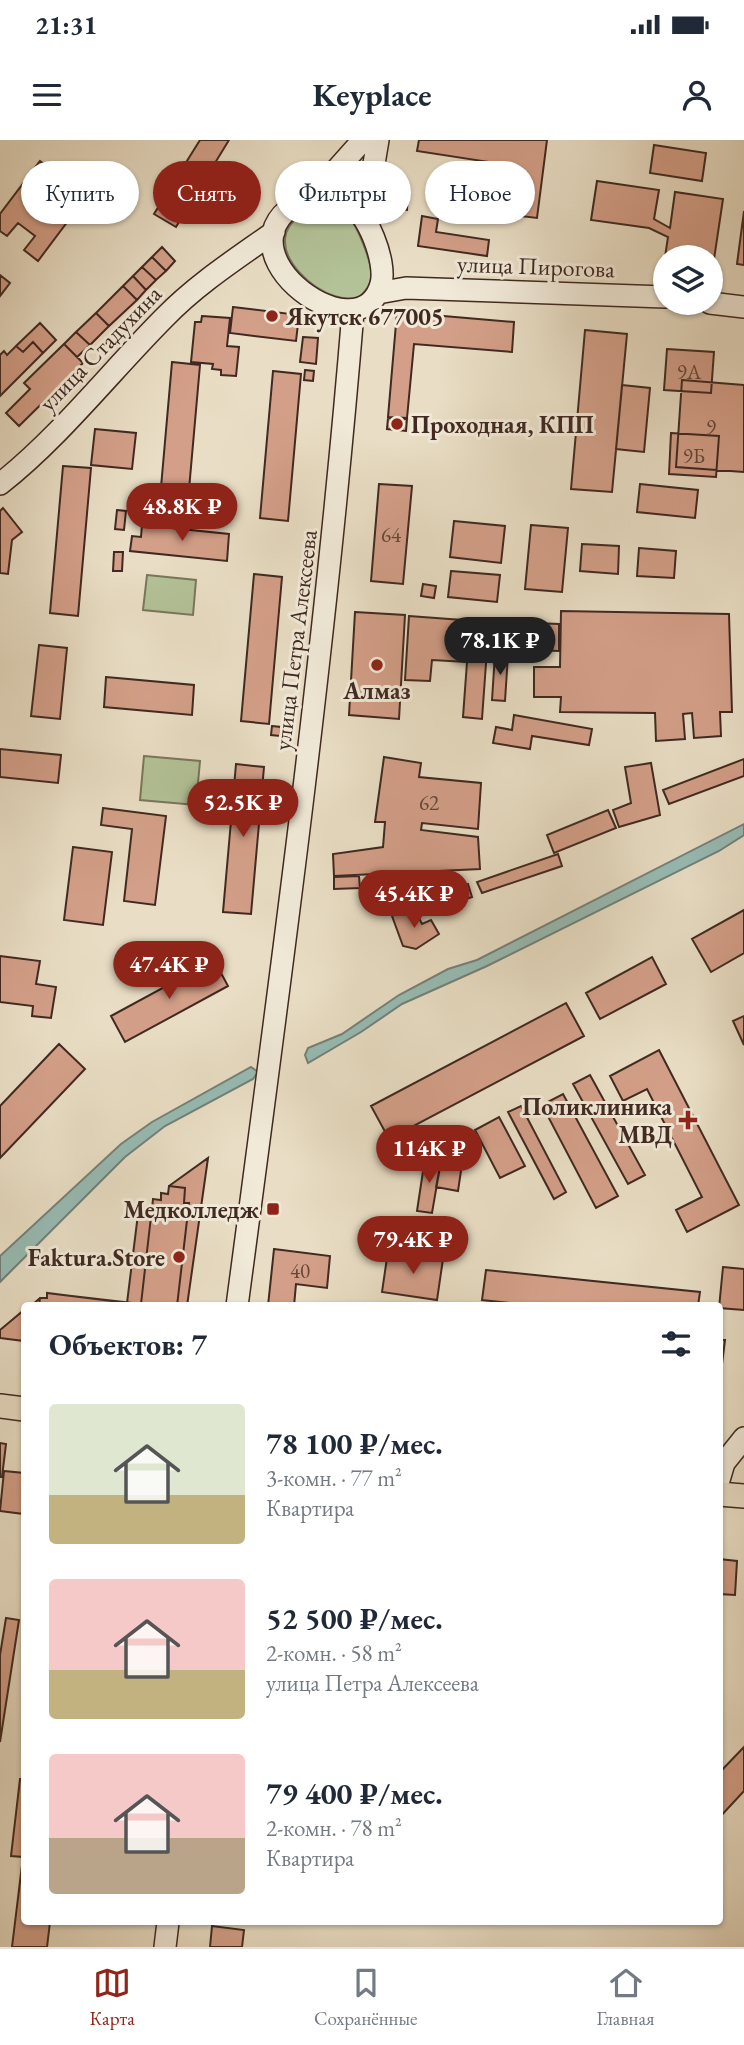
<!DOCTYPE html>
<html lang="ru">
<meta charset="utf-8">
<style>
body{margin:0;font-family:"EB Garamond",serif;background:#f2f2f3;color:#1f2937;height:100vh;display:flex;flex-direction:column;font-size:26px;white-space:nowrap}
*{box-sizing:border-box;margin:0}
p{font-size:23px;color:#747a83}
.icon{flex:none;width:38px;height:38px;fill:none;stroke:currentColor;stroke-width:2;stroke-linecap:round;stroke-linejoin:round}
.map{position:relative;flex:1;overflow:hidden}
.panel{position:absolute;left:21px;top:1162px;width:702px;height:623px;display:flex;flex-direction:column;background:#fff;border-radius:7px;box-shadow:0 2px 5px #0004}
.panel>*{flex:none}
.top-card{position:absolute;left:21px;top:21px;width:704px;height:63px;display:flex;gap:14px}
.buttons{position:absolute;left:653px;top:105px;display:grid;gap:14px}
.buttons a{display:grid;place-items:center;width:70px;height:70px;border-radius:50%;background:#fff;box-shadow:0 2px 5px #0004;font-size:35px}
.price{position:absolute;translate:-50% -60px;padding:0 16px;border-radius:24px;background:#8f2418;color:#fff;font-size:23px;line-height:46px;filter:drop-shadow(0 2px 4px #0008)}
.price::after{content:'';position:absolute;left:50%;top:42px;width:21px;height:16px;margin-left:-10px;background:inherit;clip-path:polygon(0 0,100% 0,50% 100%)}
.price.current{background:#222;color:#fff}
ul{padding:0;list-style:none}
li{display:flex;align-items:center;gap:21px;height:175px;padding:0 28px}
li span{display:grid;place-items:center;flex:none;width:196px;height:140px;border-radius:7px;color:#555}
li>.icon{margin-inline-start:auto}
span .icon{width:84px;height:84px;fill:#fffc;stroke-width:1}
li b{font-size:30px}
h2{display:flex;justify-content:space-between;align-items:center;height:84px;padding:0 28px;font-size:30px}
.chip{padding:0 24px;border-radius:32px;background:#fff;box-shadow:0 2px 5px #0004;font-size:24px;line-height:63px}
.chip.current{background:#8f2418;color:#fff}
.status{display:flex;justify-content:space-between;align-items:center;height:49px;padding:0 35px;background:#fff;direction:ltr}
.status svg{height:19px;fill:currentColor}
header{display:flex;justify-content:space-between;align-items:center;height:91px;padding:0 28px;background:#fff;font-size:32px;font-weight:700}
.menu{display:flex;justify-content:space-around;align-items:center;height:98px;border-top:2px solid #e0e1e3;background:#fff;font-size:19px;color:#747a83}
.menu a{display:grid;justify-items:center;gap:4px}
.menu .current{color:#8f2418}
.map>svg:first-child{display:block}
.green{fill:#b3c297;stroke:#7a765c;stroke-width:2}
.water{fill:#97bcb4;stroke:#748179;stroke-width:2}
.building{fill:#d39f88;stroke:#402921;stroke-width:2}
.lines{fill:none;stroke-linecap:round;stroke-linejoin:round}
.secondary-casing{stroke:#402921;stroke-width:24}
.primary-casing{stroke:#402921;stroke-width:26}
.secondary{stroke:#f1ead9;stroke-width:21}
.primary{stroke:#e9dec5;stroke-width:23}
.poi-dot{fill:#8f2418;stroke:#f1ead9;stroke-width:2.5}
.labels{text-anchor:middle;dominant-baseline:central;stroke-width:6;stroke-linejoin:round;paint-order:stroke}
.number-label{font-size:21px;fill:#65463b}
.street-label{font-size:24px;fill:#402921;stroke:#f1ead9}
.poi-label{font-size:24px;font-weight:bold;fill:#402921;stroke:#f1ead9;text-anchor:end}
</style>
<div class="status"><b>21:31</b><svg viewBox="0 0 49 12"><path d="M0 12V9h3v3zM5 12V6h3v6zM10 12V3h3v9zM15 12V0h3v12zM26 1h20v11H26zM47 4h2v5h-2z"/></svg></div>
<header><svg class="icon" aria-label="menu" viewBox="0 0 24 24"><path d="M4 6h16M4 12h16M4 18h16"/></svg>Keyplace<svg class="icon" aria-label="person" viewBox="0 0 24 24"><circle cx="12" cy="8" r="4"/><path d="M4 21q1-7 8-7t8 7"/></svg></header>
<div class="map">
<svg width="744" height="1807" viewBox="0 0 744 1807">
<rect width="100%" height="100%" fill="#e9dec5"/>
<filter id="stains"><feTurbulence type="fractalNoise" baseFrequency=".00286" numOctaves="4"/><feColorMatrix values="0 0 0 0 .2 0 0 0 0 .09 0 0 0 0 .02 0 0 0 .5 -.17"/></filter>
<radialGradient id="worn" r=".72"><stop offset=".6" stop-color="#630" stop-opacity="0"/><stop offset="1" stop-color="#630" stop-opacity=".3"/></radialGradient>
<path class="green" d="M 319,67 C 329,69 340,70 349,77 C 357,85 370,119 371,131 C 372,138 370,145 365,151 C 341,185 230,96 319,67 Z
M 147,435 L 196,440 L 193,475 L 143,470 Z
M 144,616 L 200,621 L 196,665 L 140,660 Z"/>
<path class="water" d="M 744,684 L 744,695 L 719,711 L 487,826 L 402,864 L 361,892 L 308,923 L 305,915 L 308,908 L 342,894 L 399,855 L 448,829 L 477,820 Z
M 251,927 L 258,932 L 253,939 L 165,986 L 125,1017 L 0,1142 L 0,1116 L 121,1004 L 152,982 Z"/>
<path class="building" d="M 200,0 L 229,0 L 176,87 L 154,74 Z
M 419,0 L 547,0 L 537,78 L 496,73 L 502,24 L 417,11 Z
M 654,5 L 706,13 L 702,41 L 650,33 Z
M 40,21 L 55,33 L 43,49 L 60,61 L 72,47 L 86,57 L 38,121 L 24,110 L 35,96 L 18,83 L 7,96 L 0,91 L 0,74 Z
M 597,41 L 659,50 L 654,79 L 670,88 L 675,52 L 723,59 L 713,126 L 710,126 L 710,117 L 665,117 L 668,97 L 649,88 L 591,80 Z
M 397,52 L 408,53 L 407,70 L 396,69 Z
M 744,71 L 744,125 L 737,124 Z
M 422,76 L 438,79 L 436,92 L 489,100 L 487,116 L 418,106 Z
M 162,107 L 175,121 L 166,131 L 152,117 Z
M 152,117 L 166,131 L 156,140 L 142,127 Z
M 142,127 L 156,140 L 146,150 L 133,136 Z
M 0,135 L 10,143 L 0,156 Z
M 133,136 L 146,150 L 137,160 L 123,146 Z
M 123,146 L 137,160 L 109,186 L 96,173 Z
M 233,167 L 299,175 L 296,201 L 230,193 Z
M 397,172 L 514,182 L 512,212 L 414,204 L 407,278 L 388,277 Z
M 96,173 L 109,186 L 90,205 L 76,192 Z
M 202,176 L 230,178 L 227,206 L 239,207 L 236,236 L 221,235 L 221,230 L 212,229 L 213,224 L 191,222 L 195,182 L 201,182 Z
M 40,183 L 56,200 L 43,213 L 33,202 L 23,212 L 16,206 Z
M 585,190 L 627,194 L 612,352 L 571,349 Z
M 76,192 L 90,205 L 77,217 L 64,204 Z
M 303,197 L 318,198 L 316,224 L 300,222 Z
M 33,202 L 43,213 L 0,256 L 0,215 L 4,211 L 7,215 L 16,206 L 23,212 Z
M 64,204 L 83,223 L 19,286 L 6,273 L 30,249 L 24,243 Z
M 667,209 L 714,212 L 711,253 L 664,250 Z
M 172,222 L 200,225 L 187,372 L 159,370 Z
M 305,230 L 314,231 L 313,241 L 304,240 Z
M 273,231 L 301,234 L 288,381 L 260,378 Z
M 682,240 L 744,245 L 744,332 L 676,327 Z
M 622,245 L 650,248 L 644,312 L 616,309 Z
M 388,278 L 407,279 L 406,291 L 387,289 Z
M 95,289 L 136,293 L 132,329 L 91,325 Z
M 671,293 L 719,296 L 716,337 L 669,334 Z
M 63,326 L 91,328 L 78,476 L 50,473 Z
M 379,344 L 412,346 L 403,444 L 371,441 Z
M 640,344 L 698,350 L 695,378 L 637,372 Z
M 3,368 L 22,392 L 12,400 L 8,434 L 0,433 L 0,371 Z
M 117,370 L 126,371 L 124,390 L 115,389 Z
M 454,381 L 505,386 L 501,423 L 450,417 Z
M 142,385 L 229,394 L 227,421 L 130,411 L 132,396 L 141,397 Z
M 531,385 L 568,388 L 562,452 L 525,449 Z
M 582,404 L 619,406 L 618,434 L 580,431 Z
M 639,408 L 676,411 L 674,438 L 637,436 Z
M 114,412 L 123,412 L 122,431 L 113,431 Z
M 451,431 L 500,435 L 497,462 L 448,457 Z
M 254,434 L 282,437 L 269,584 L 241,581 Z
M 423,444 L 436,446 L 434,458 L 421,456 Z
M 561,471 L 729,474 L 732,572 L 720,572 L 721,596 L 694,598 L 692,573 L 683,574 L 685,599 L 656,601 L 655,573 L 560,572 L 561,557 L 534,557 L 534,527 L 560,527 Z
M 355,472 L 405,475 L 399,579 L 349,575 Z
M 409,476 L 489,482 L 482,579 L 463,577 L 467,522 L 432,520 L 430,541 L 405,540 Z
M 534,483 L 559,484 L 559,511 L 533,510 Z
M 39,505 L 67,508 L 60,579 L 31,576 Z
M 495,514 L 508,515 L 505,561 L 492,560 Z
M 106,537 L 194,545 L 192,575 L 104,567 Z
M 514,575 L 592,589 L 589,605 L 532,596 L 530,609 L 493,603 L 496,587 L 512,590 Z
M 272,586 L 281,587 L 280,596 L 271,595 Z
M 0,609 L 61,615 L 58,643 L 0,637 Z
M 384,617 L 421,623 L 419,637 L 481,643 L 478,689 L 422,683 L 421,690 L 478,697 L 480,729 L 334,736 L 333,714 L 383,707 L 385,682 L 375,682 Z
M 744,619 L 744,636 L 669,664 L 663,650 Z
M 651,623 L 660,675 L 619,687 L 613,670 L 631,663 L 625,627 Z
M 236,624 L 264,627 L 251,774 L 223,772 Z
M 103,668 L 166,676 L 155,765 L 124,761 L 132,689 L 101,685 Z
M 608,670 L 616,688 L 554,713 L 547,695 Z
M 73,707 L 112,712 L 103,785 L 64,780 Z
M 558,714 L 562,726 L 482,753 L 477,742 Z
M 359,736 L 360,748 L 334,749 L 334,737 Z
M 468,744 L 472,757 L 432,770 L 427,758 Z
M 408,768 L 413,779 L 419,778 L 422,784 L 431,780 L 439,794 L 416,809 L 403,806 L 392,776 Z
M 744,770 L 744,813 L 711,832 L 692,799 Z
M 0,816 L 40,821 L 36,844 L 56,847 L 51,878 L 32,876 L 33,866 L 0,862 Z
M 652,817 L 666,844 L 600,879 L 586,853 Z
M 214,820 L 228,846 L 125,902 L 111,876 Z
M 566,863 L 584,896 L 389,999 L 371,966 Z
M 744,876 L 744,905 L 733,881 Z
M 59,904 L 85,929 L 0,1018 L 0,966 Z
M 659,910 L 739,1065 L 687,1092 L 676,1070 L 702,1057 L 647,949 L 623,961 L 610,936 Z
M 590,935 L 645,1035 L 628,1044 L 573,944 Z
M 563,954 L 618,1056 L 596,1068 L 542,965 Z
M 521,966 L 566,1052 L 554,1059 L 508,972 Z
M 499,977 L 525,1026 L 500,1038 L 475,990 Z
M 208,1018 L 187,1166 L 31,1166 L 40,1158 L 47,1158 L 47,1153 L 127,1163 L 138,1074 L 144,1074 L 145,1068 L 152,1069 L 153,1059 L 161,1060 L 161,1053 L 168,1054 L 169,1046 Z
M 425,1018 L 441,1021 L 432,1073 L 417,1071 Z
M 441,1021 L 462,1024 L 458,1051 L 436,1047 Z
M 169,1046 L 185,1048 L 184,1063 L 189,1063 L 177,1166 L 39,1166 L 40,1158 L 47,1158 L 47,1153 L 141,1164 L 153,1059 L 161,1060 L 161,1053 L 168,1054 Z
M 274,1109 L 330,1116 L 327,1148 L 296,1144 L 294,1166 L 268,1166 Z
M 388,1111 L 443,1119 L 437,1160 L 382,1152 Z
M 723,1127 L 744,1129 L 744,1170 L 719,1168 Z
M 486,1130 L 700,1152 L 698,1166 L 538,1166 L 482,1160 Z
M 24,1170 L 24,1201 L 0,1198 L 0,1190 Z
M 719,1200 L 725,1200 L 719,1248 Z
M 0,1303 L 6,1304 L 2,1337 L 0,1337 Z
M 4,1331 L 24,1333 L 24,1374 L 0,1371 Z
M 719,1419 L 737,1421 L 735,1455 L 719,1454 Z
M 6,1478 L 19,1480 L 0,1602 L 0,1515 Z
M 744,1607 L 744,1651 L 719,1678 L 719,1633 Z
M 20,1639 L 24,1639 L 24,1782 L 50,1782 L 47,1807 L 12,1807 L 23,1717 L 11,1716 Z
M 212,1786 L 244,1790 L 242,1807 L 210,1807 Z"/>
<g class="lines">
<g class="secondary-casing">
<path id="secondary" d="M 314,55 C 325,56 336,56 346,61 C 367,70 387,122 381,144 C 360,223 197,100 314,55 Z
M 314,55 L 363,0
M 365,77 L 378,0
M 378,153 L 406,148 L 665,157
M 710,163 L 744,167
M 0,344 C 59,298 112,230 165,177 C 197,144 236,119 274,92
M 237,1166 C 281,835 326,504 353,172
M 719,1340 L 724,1323 L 744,1298
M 165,1807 L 168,1782"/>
</g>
<g class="primary-casing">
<path id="primary" d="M 0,1266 L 24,1269
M 719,1354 L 744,1356"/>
</g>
<use href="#secondary" class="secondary"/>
<use href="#primary" class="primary"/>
</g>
<g class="poi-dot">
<circle cx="272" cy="176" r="7"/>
<circle cx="397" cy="284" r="7"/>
<circle cx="377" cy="525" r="7"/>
<path d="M684.5 969.5h7v7h7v7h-7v7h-7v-7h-7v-7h7z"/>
<rect x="266" y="1062" width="14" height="14" rx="3.5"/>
<circle cx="179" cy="1117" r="7"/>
</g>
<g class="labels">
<g class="number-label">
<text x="689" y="231">9А</text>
<text x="711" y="286">9</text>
<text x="694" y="315">9Б</text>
<text x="391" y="394">64</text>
<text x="429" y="662">62</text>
<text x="300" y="1130">40</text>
</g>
<g class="street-label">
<text transform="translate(536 126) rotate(2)">улица Пирогова</text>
<text transform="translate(100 208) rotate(-46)">улица Стадухина</text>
<text transform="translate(295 500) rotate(-83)">улица Петра Алексеева</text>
</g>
<g class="poi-label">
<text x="286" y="176" text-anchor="start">Якутск 677005</text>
<text x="411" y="284" text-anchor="start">Проходная, КПП</text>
<text x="377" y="550" text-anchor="middle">Алмаз</text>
<text x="672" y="966">Поликлиника<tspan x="672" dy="28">МВД</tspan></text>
<text x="259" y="1069">Медколледж</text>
<text x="165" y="1117">Faktura.Store</text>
</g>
</g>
<rect width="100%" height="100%" filter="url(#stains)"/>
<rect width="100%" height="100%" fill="url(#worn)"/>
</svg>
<div class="buttons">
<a><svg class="icon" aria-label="layers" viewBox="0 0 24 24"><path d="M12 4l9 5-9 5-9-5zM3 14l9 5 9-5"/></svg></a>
</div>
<b class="price" style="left:182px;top:403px">48.8K ₽</b>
<b class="price current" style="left:500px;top:537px">78.1K ₽</b>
<b class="price" style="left:243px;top:699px">52.5K ₽</b>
<b class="price" style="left:414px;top:790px">45.4K ₽</b>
<b class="price" style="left:169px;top:861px">47.4K ₽</b>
<b class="price" style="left:429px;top:1045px">114K ₽</b>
<b class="price" style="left:413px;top:1136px">79.4K ₽</b>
<div class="top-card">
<a class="chip">Купить</a>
<a class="chip current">Снять</a>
<a class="chip">Фильтры</a>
<a class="chip">Новое</a>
</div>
<section class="panel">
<h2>Объектов: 7<svg class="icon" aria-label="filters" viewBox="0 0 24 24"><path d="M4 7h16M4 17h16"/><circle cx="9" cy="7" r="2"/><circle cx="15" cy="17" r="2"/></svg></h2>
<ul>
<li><span style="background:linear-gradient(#dfe7d0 65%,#c2b280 0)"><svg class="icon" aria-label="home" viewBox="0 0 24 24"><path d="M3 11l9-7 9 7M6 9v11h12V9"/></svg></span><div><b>78 100 ₽/мес.</b><p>3-комн. · 77 m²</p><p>Квартира</p></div></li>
<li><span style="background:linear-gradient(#f6c9c9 65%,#c2b280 0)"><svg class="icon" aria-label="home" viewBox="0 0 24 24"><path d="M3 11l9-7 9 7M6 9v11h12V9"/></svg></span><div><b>52 500 ₽/мес.</b><p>2-комн. · 58 m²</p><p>улица Петра Алексеева</p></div></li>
<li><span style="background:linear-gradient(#f6c9c9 60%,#b9a48a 0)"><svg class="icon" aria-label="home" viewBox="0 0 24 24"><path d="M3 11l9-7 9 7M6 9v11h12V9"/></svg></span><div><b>79 400 ₽/мес.</b><p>2-комн. · 78 m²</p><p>Квартира</p></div></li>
</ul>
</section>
</div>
<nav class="menu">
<a class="current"><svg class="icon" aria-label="map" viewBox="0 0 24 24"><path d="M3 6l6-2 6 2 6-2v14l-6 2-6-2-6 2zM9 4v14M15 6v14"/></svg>Карта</a>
<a><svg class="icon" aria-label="saved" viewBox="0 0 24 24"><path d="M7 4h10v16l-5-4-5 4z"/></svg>Сохранённые</a>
<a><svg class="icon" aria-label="home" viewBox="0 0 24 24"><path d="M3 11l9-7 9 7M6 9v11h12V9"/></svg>Главная</a>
</nav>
